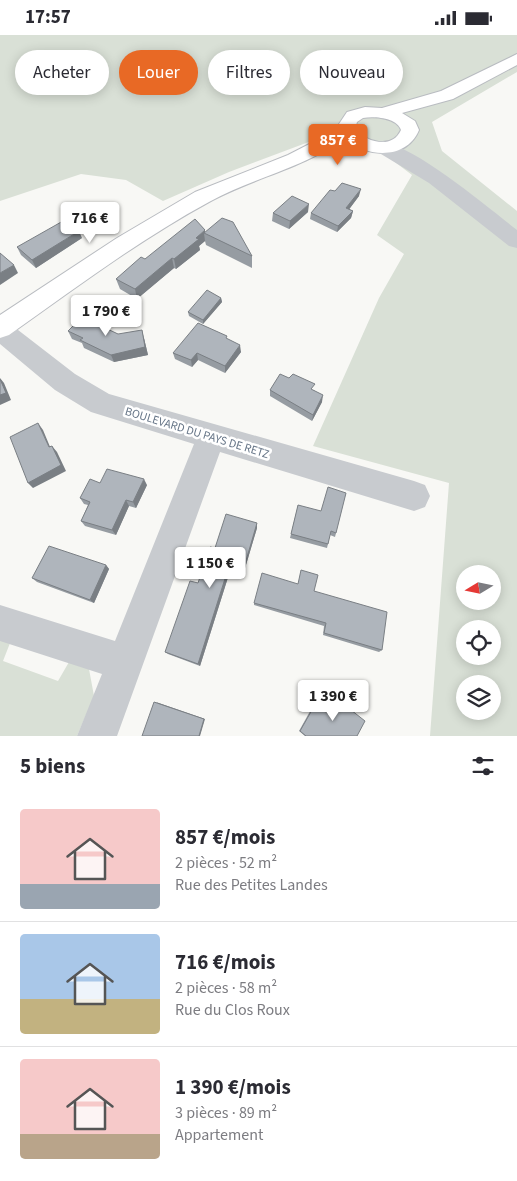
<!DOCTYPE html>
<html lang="fr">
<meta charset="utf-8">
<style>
body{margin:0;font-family:"Source Sans 3",sans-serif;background:#f7f7f7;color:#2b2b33;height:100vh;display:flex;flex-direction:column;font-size:19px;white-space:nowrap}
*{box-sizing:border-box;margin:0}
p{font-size:16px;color:#7c7c81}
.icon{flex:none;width:28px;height:28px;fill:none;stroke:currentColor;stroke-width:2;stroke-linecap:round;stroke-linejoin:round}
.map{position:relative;height:701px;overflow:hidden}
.panel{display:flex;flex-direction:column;background:#fff;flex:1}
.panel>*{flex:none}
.guide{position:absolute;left:15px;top:15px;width:488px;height:45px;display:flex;gap:10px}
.needle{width:32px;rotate:260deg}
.buttons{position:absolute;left:456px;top:530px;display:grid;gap:10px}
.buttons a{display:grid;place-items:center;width:45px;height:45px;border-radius:50%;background:#fff;box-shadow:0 2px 12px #0003;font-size:25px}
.price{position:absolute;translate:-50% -42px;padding:0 11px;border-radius:5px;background:#fff;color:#222;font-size:16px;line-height:32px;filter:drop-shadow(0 1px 2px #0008)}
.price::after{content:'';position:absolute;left:50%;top:30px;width:15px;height:11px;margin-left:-8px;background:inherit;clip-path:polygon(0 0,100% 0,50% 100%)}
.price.on{background:#e86925;color:#fff}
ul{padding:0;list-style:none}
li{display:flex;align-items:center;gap:15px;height:125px;padding:0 20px}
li+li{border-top:1px solid #e1e1e2}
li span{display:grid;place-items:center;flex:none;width:140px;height:100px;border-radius:5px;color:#555}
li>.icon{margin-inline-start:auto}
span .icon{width:60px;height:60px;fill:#fffc;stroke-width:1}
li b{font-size:21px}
h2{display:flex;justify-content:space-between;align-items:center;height:60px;padding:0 20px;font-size:21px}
.tag{padding:0 18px;border-radius:22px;background:#fff;box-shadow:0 2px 12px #0003;font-size:18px;line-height:45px}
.tag.on{background:#e86925;color:#fff}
.status{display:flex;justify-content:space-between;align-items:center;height:35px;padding:0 25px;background:#fff;direction:ltr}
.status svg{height:14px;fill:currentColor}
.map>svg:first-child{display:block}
.green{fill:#d9e0d6;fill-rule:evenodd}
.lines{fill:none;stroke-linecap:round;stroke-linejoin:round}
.major-casing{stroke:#b9bcc1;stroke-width:2}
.minor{fill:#c8cbcf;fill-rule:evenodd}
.major{fill:#fff;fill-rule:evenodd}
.wall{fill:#969ca2}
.shaded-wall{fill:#7a7f84}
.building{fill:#afb5bc;stroke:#7a7f84}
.labels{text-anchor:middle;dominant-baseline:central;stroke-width:5;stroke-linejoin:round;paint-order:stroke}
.street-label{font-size:12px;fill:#667587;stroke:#fff}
</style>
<div class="status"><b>17:57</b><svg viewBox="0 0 49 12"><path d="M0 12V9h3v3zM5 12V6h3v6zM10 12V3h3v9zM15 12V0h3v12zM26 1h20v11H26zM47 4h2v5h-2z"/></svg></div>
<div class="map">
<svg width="517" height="701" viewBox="0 0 517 701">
<rect width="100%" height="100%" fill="#f8f8f5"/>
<path class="green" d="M 0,0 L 517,0 L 517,37 L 432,87 L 442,116 L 517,176 L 517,701 L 430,701 L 449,448 L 313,411 L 379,263 L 404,219 L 377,200 L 412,140 L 383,118 L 344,109 L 330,99 L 229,137 L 163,166 L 126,145 L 81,139 L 0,166 ZM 465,539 L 492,539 L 492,566 L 465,566 ZM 465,594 L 492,594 L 492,621 L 465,621 ZM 465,649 L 492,649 L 492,676 L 465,676 Z
M 0,600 L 12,603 L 3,626 L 58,646 L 69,627 L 89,634 L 94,661 L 77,701 L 0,701 Z"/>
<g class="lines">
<g class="major-casing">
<path id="major" d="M 517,19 L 517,30 L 453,64 L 402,78 L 415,86 L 419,95 C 406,126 366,122 344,104 C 303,133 253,143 209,167 C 139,205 74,254 9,300 L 0,303 L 0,280 L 117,203 L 195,157 L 288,120 L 323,102 L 337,92 L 347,77 L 365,72 L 382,73 L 441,56 ZM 363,83 C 375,81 397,83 401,95 C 392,115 366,107 355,94 L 357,87 Z"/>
</g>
<path class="minor" d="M 383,106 C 421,116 485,170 517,195 L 517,213 L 509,211 L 429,148 L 376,116 L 374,112 L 376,108 Z
M 0,285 L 9,288 L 75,339 L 109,359 L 414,446 L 425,450 L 430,461 L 425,472 L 414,476 L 220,417 L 117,701 L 77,701 L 102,639 L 0,606 L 0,570 L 115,606 L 194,409 L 91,377 L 55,355 L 0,309 Z"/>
<use href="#major" class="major"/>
</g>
<path class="wall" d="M 335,156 L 359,161 L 349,174 L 353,176 L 351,183 L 337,197 L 310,184 L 311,178 Z
M 308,177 L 289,194 L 272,186 L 273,178 Z
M 205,197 L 252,221 L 252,233 L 206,210 L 205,206 L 199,211 L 200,215 L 176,234 L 174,233 L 137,264 L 120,254 L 116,244 L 145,224 Z
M 82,203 L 36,233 L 21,220 L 17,212 Z
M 221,263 L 222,267 L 203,289 L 189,281 L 188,277 Z
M 99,284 L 102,292 L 118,299 L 144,303 L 148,320 L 114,327 L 84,313 L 82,308 L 72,304 L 68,296 Z
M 227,304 L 241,317 L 225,338 L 198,325 L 192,332 L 175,324 L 173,318 Z
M 270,355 L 314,355 L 322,367 L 312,386 L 270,361 Z
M 100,448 L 147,450 L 136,473 L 129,471 L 116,500 L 85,491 L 81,486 L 88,470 L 84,469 L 80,463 Z
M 298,470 L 336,498 L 335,502 L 330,500 L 327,513 L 290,503 Z
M 257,488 L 257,493 L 243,540 L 230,536 L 200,631 L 168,619 L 165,617 L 215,513 Z
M 106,530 L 109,534 L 94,568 L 37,547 L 32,543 Z
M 314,556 L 382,615 L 379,617 L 323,600 L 324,591 L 254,570 L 254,568 Z
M 335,664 L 337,664 L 357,701 L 305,701 L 299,696 L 314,669 L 316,668 L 327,678 Z"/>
<path class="shaded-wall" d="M 361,154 L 359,161 L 345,180 L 346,173 Z
M 309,169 L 308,177 L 289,194 L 290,186 Z
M 353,176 L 351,183 L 337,197 L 338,191 Z
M 205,195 L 205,198 L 204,198 L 205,206 L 199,211 L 200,215 L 176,234 L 174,224 L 196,203 Z
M 79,196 L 82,203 L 36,233 L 32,225 Z
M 172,223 L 174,233 L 137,264 L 135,254 Z
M 14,230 L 18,238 L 0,250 L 0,238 Z
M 221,263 L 222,267 L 203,289 L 203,285 Z
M 142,295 L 148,320 L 114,327 L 111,320 Z
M 240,310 L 241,317 L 225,338 L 225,331 Z
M 197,318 L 198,325 L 192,332 L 191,325 Z
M 0,343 L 4,348 L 11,365 L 0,370 Z
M 323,360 L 322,367 L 312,386 L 313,380 Z
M 38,388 L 43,395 L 53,419 L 49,412 Z
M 52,411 L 57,417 L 66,436 L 33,453 L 28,448 Z
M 144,444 L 147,450 L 136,473 L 133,467 Z
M 126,465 L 129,471 L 116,500 L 112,495 Z
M 257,488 L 257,493 L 243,540 L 243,536 Z
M 106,530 L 109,534 L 94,568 L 90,565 Z
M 229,531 L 230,536 L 200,631 L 198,629 Z
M 156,667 L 205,684 L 200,701 L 199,701 Z"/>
<path class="building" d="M 342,148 L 361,154 L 346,173 L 353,176 L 338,191 L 311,178 L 330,155 L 335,156 Z
M 292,161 L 309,169 L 290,186 L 273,178 Z
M 222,183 L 233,187 L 252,221 L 204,198 Z
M 195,184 L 205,195 L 196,203 L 199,204 L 174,224 L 172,223 L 135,254 L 116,244 L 141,222 L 145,224 Z
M 63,186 L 79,196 L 32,225 L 17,212 Z
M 0,218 L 14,230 L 0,238 Z
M 207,255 L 221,263 L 203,285 L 188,277 Z
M 86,278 L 99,284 L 101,291 L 118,299 L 142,295 L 145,312 L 111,320 L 80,305 L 83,303 L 68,296 Z
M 198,288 L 227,301 L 226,303 L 240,310 L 225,331 L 197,318 L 191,325 L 173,318 Z
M 280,339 L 289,343 L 293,339 L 315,349 L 311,354 L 323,360 L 313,380 L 270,355 Z
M 0,344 L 6,358 L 0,360 Z
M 38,388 L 49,412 L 52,411 L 61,430 L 28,448 L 10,402 Z
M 107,434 L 144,444 L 133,467 L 126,465 L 112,495 L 81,486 L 90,467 L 80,463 L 90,444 L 100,448 Z
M 328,452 L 346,458 L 336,498 L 331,496 L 328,509 L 291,499 L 298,470 L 321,476 Z
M 226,479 L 257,488 L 243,536 L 229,531 L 198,629 L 165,617 L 190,546 L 198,548 L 210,512 L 215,513 Z
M 49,511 L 106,530 L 90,565 L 32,543 Z
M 301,535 L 318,540 L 314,556 L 387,577 L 382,615 L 324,598 L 326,588 L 254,568 L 262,538 L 298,549 Z
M 337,664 L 365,686 L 357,701 L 306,701 L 300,696 L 316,668 L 328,679 Z
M 154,667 L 204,684 L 199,701 L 142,701 Z"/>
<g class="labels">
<g class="street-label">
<text transform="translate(197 398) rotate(17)">BOULEVARD DU PAYS DE RETZ</text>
</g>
</g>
</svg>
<div class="buttons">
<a><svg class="needle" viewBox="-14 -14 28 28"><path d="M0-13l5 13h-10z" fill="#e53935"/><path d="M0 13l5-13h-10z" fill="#7c7c81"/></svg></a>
<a><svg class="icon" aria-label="locate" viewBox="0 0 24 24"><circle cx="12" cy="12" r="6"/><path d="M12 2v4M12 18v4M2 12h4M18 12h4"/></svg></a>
<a><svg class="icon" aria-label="layers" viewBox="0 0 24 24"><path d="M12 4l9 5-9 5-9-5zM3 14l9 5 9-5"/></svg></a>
</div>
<b class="price on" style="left:338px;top:131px">857 €</b>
<b class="price" style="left:90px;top:209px">716 €</b>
<b class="price" style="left:106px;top:302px">1 790 €</b>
<b class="price" style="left:210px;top:554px">1 150 €</b>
<b class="price" style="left:333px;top:687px">1 390 €</b>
<div class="guide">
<a class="tag">Acheter</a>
<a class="tag on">Louer</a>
<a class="tag">Filtres</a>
<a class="tag">Nouveau</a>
</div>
</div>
<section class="panel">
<h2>5 biens<svg class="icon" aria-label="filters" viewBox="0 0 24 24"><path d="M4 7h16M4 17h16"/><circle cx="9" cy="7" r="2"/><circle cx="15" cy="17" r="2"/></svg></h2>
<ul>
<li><span style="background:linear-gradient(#f6c9c9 75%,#9aa5b1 0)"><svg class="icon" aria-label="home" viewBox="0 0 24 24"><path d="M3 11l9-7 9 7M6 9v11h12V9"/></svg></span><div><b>857 €/mois</b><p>2 pièces · 52 m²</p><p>Rue des Petites Landes</p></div></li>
<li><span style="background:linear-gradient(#a9c7e8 65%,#c2b280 0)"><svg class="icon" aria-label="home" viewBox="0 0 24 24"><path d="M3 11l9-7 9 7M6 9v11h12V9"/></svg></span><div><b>716 €/mois</b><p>2 pièces · 58 m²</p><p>Rue du Clos Roux</p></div></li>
<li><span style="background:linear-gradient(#f6c9c9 75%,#b9a48a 0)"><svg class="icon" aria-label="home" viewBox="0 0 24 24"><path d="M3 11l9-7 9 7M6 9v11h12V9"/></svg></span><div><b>1 390 €/mois</b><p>3 pièces · 89 m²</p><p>Appartement</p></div></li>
</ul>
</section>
